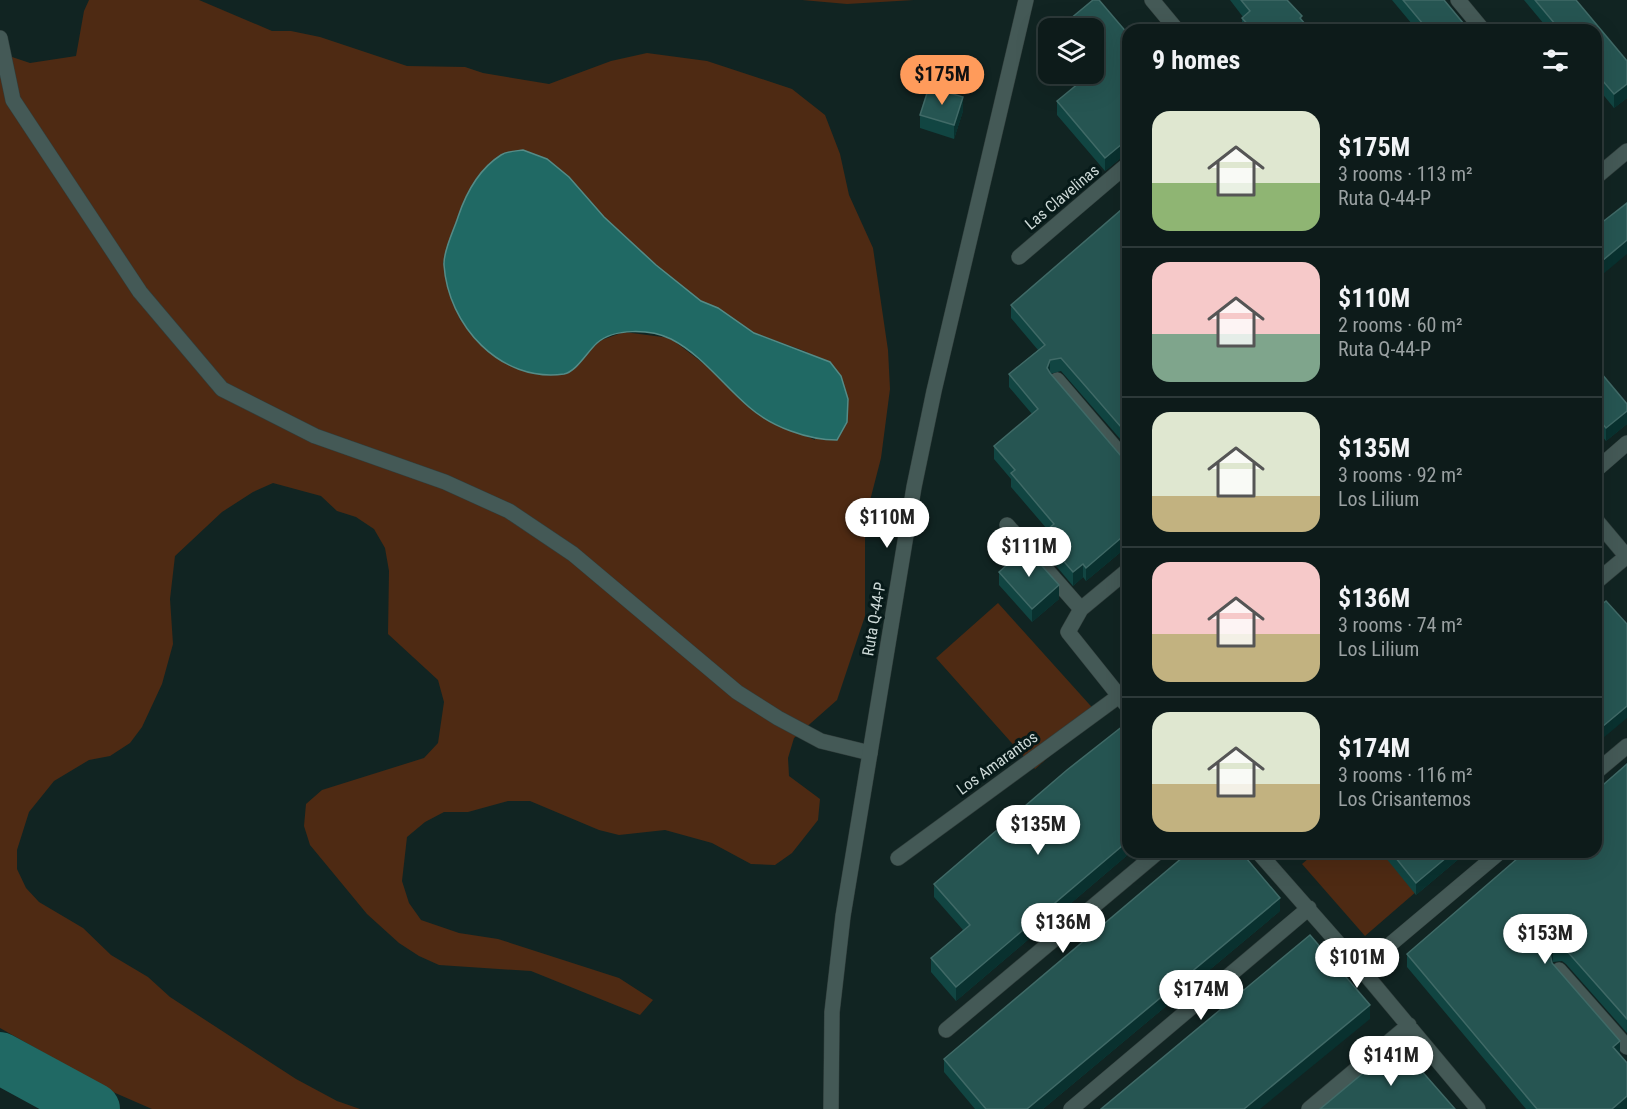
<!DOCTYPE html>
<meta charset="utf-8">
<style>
body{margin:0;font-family:"Roboto Condensed",sans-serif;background:#1b2827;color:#f1f3f6;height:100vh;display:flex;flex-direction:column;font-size:22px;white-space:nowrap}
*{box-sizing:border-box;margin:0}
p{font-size:20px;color:#9aa1a2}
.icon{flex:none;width:33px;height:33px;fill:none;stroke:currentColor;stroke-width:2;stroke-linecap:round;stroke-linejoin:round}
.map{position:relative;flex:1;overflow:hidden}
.panel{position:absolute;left:1122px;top:24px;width:480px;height:834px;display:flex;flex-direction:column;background:#0d1b1a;border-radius:18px;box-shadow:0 6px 24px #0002,0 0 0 2px #2d3939}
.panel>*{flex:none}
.controls{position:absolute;left:1038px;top:18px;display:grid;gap:12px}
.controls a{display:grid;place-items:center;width:66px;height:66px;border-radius:12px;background:#0d1b1a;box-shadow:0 6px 24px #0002,0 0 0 2px #2d3939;font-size:30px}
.price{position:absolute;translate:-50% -51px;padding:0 14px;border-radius:21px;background:#fff;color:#222;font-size:20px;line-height:39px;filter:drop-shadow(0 2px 3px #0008)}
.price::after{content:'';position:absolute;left:50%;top:36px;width:18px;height:14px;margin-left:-9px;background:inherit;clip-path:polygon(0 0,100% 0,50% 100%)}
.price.current{background:#ff9b5b;color:#111}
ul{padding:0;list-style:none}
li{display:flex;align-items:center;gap:18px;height:150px;padding:0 30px}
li+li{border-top:2px solid #2d3939}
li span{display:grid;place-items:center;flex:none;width:168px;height:120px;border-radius:18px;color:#555}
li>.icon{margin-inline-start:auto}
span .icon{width:72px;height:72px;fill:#fffc;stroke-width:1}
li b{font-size:26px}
h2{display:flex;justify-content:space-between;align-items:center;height:72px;padding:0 30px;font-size:26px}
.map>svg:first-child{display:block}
.green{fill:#4e2a13;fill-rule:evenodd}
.water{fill:#206964;stroke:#548b87;stroke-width:1.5}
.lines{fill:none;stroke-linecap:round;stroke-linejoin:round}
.river{stroke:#206964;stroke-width:52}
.minor-casing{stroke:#313e3c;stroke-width:16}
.tertiary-casing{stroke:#313e3c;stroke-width:16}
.minor{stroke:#445956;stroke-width:15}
.tertiary{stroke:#445956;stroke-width:15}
.wall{fill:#114542}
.shaded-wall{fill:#09312f}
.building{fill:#265552;stroke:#406a67;stroke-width:1.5}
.labels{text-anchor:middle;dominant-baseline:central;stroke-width:6;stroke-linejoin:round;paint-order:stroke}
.street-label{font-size:16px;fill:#cedad8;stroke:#071a19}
</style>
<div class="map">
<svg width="1627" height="1109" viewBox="0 0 1627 1109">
<rect width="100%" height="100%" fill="#112422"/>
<path class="green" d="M 89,0 L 199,0 L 272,31 L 291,31 L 320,37 L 407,66 L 465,67 L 483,73 L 549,84 L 611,61 L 647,53 L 707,61 L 792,89 L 825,115 L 840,154 L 849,195 L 873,248 L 888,350 L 890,389 L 881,458 L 865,520 L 865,616 L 837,700 L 794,738 L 788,758 L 789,776 L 820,799 L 818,820 L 792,853 L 775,865 L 751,864 L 712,843 L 665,830 L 619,835 L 599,830 L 530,801 L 508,801 L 468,812 L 444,812 L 425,822 L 407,837 L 402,881 L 409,903 L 421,920 L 459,933 L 498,939 L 619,978 L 653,1000 L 640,1015 L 531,971 L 439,965 L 419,956 L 399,943 L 367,914 L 310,845 L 304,826 L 306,804 L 322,790 L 424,758 L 438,743 L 444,702 L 438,680 L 388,634 L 389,571 L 385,548 L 374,529 L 356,517 L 337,511 L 321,496 L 273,483 L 253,492 L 222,512 L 175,556 L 170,599 L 173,644 L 162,684 L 142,727 L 130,743 L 110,756 L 89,760 L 54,781 L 29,812 L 17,850 L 17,869 L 26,888 L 39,902 L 83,928 L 111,955 L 148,977 L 170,997 L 296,1079 L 337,1101 L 360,1109 L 152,1109 L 113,1092 L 0,1028 L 0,53 L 30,63 L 76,56 L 84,11 ZM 569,177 L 604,217 L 656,265 L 701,301 L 718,308 L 754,333 L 807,352 L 815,440 L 771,421 L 750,408 L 720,376 L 670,338 L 624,332 L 599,341 L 567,373 L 460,320 L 443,262 Z
M 802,0 L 914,0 L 847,4 Z
M 998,603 L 1098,714 L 1035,769 L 936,658 Z
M 1316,852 L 1462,852 L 1365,936 L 1302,864 Z"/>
<path class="water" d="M 523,150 L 547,159 L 569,177 L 604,217 L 656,265 L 701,301 L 718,308 L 754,333 L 830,362 L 841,376 L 848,399 L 847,422 L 837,440 C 808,440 772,427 749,407 C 723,385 702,355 671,339 C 650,329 614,328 597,343 C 587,352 576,372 564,374 C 500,383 448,325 444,265 C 443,251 454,230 458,217 C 466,193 479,169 501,155 C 507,151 517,151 523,150 Z"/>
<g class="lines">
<path class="river" d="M 0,1058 L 94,1109"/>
<g class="minor-casing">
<path id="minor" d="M 1458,0 L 1483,30
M 0,38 L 13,100 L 140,292 L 222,389 L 315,436 L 445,482 L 509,511 L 573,554 L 737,692 L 778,718 L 821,741 L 870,753
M 1596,177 L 1627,151
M 1019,257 L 1128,164
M 1057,380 L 1128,463
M 1596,470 L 1627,443
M 1007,525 L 1081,609
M 1128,570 L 1081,609 L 1068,632 L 1128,707
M 1596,582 L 1627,556
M 1596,772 L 1627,746
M 1258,852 L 1361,969 L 1478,1109
M 898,858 L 1119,696
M 1361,969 L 1500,852
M 1559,970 L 1627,1047
M 946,1030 L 1158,852
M 1071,1109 L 1309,908
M 1309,1109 L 1409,1025"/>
</g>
<g class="tertiary-casing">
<path id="tertiary" d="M 1152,0 L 1177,30
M 1596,520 L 1627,557
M 831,1109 L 832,1012 L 843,916 L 914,487 L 934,391 L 1026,0"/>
</g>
<use href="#minor" class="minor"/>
<use href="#tertiary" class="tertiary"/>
</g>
<path class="wall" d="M 1230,0 L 1287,0 L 1310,30 L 1242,30 L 1242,18 L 1243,17 Z
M 1392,0 L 1444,0 L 1469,30 L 1417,30 Z
M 1524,0 L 1576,0 L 1627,61 L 1627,98 L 1614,108 L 1596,86 L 1596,30 L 1549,30 Z
M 1070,19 L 1128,34 L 1128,152 L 1105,171 L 1057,115 L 1057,101 L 1099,67 L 1094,60 L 1094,28 L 1070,28 Z
M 963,111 L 954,139 L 920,128 L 920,115 Z
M 1128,204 L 1128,448 L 1061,371 L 1050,374 L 1121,456 L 1125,459 L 1128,458 L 1128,546 L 1086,581 L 1083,577 L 1073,586 L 1041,548 L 1041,535 L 1047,529 L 1011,487 L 1011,479 L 994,459 L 994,446 L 1032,414 L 1009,387 L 1009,374 L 1038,350 L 1011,318 L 1011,305 Z
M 1596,367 L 1627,404 L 1627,424 L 1606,441 L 1596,429 Z
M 999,572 L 1059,599 L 1032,622 L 999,585 Z
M 1627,764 L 1627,1033 L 1566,964 L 1562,961 L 1553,962 L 1552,964 L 1620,1054 L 1627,1109 L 1526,1109 L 1407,967 L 1407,954 Z
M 1128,852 L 1131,852 L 956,1001 L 931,972 L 931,958 L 963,930 L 934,897 L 934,884 Z
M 1381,852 L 1467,852 L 1416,895 Z
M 1280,911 L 1043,1109 L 975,1109 L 944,1072 L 944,1059 Z"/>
<path class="shaded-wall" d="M 1627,84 L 1627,98 L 1614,108 L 1614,94 Z
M 963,97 L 963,111 L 954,139 L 954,125 Z
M 1128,139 L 1128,152 L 1105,171 L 1105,158 Z
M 1627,240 L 1627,254 L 1596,280 L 1596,266 Z
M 1050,360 L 1050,373 L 1047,381 L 1047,368 Z
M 1627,411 L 1627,424 L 1606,441 L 1606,428 Z
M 1128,532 L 1128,546 L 1086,581 L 1086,568 Z
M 1083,564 L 1083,577 L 1073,586 L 1073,572 Z
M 1059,585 L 1059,599 L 1032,622 L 1032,609 Z
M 1627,706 L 1627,718 L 1596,744 L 1596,732 Z
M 1128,841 L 1128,852 L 1131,852 L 956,1001 L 956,987 Z
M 1453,852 L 1467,852 L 1416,895 L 1416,883 Z
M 1280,898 L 1280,911 L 1043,1109 L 1027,1109 Z
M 1553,949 L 1553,962 L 1550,967 L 1550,954 Z
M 1370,1005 L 1370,1019 L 1260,1109 L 1244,1109 Z
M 1620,1041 L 1620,1054 L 1613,1060 L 1613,1047 Z
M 1627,1096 L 1627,1109 L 1612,1109 Z"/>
<path class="building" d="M 1093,0 L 1099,0 L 1128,34 L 1128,139 L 1105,158 L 1057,101 L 1090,74 L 1094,74 L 1094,71 L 1105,61 L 1094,47 L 1094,28 L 1078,28 L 1070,19 Z
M 1241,0 L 1287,0 L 1302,16 L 1300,18 L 1310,30 L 1253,30 L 1242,18 L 1250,11 Z
M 1403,0 L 1444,0 L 1469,30 L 1428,30 Z
M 1535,0 L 1576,0 L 1627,61 L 1627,84 L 1614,94 L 1596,73 L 1596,30 L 1560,30 Z
M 929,87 L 963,97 L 954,125 L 920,115 Z
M 1627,203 L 1627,240 L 1596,266 L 1596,227 Z
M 1128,204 L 1128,435 L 1061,358 L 1050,360 L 1047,368 L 1050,373 L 1121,456 L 1125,459 L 1128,458 L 1128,532 L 1086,568 L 1083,564 L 1073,572 L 1041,535 L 1054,524 L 1011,473 L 1015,470 L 994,446 L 1038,409 L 1009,374 L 1045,345 L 1011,305 Z
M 1596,367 L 1627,404 L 1627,411 L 1606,428 L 1596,416 Z
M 1026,548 L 1059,585 L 1032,609 L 999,572 Z
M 1606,601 L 1627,624 L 1627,706 L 1596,732 L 1596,609 Z
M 1128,722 L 1128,841 L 956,987 L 931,958 L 970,925 L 934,884 L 1067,770 Z
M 1627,764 L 1627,1019 L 1566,950 L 1562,947 L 1553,949 L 1550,954 L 1552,963 L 1620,1041 L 1613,1047 L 1627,1063 L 1627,1096 L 1612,1109 L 1537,1109 L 1407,954 L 1525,852 L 1596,852 L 1596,791 Z
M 1189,852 L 1241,852 L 1280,898 L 1027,1109 L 986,1109 L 944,1059 Z
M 1391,852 L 1453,852 L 1416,883 Z
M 1310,935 L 1370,1005 L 1244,1109 L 1101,1109 Z
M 1398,1044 L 1455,1109 L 1320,1109 Z"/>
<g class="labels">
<g class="street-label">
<text transform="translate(1062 197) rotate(-40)">Las Clavelinas</text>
<text transform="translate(874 619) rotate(-80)">Ruta Q-44-P</text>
<text transform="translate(997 763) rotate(-36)">Los Amarantos</text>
</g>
</g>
</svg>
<div class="controls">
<a><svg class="icon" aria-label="layers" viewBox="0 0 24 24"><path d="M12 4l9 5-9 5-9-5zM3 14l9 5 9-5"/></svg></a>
</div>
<b class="price current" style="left:942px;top:106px">$175M</b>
<b class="price" style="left:887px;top:549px">$110M</b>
<b class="price" style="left:1029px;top:578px">$111M</b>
<b class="price" style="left:1038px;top:856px">$135M</b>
<b class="price" style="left:1063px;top:954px">$136M</b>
<b class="price" style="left:1545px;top:965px">$153M</b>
<b class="price" style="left:1357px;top:989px">$101M</b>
<b class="price" style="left:1201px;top:1021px">$174M</b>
<b class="price" style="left:1391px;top:1087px">$141M</b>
<section class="panel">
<h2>9 homes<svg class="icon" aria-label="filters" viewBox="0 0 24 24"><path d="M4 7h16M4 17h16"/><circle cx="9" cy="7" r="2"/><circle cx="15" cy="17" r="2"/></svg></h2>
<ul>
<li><span style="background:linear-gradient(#dfe7d0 60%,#8fb573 0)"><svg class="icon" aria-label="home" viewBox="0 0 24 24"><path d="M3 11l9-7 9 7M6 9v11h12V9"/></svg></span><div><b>$175M</b><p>3 rooms · 113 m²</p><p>Ruta Q-44-P</p></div></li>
<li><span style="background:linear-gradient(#f6c9c9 60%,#7fa58c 0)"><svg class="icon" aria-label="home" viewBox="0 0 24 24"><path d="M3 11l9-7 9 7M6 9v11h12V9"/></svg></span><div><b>$110M</b><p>2 rooms · 60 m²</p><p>Ruta Q-44-P</p></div></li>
<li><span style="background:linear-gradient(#dfe7d0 70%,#c2b280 0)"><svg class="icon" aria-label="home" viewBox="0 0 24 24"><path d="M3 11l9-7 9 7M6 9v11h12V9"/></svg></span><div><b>$135M</b><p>3 rooms · 92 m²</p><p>Los Lilium</p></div></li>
<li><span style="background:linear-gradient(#f6c9c9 60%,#c2b280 0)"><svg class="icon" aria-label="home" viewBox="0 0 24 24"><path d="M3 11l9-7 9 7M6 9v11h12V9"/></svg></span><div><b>$136M</b><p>3 rooms · 74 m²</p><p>Los Lilium</p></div></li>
<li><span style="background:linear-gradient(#dfe7d0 60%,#c2b280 0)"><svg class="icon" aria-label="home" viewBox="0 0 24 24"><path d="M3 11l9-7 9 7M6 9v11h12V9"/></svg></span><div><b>$174M</b><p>3 rooms · 116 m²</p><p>Los Crisantemos</p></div></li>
</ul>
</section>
</div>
